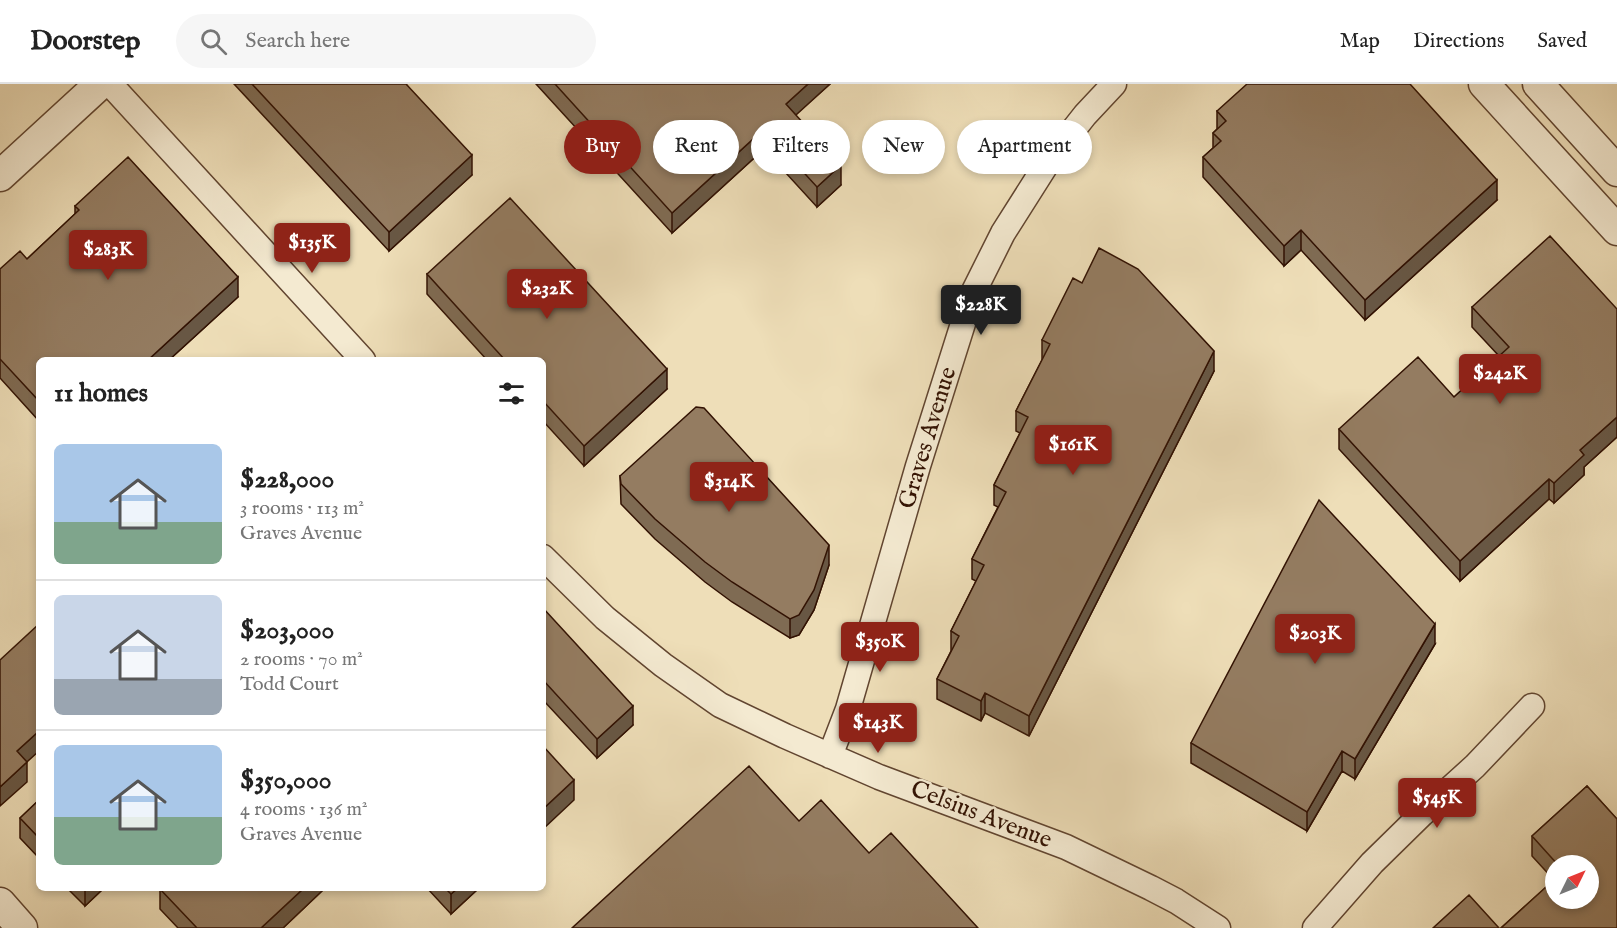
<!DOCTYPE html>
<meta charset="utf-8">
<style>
body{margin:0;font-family:"IM FELL English",serif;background:#f6f6f6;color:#222;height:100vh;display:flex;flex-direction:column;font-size:22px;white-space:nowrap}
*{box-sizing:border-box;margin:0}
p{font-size:20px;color:#767676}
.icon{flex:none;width:33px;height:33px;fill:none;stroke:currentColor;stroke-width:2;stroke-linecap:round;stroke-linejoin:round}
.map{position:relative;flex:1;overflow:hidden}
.sheet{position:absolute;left:36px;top:273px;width:510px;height:534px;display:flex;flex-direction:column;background:#fff;border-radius:9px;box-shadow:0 3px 9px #0003}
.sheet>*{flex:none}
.top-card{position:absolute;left:564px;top:36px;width:570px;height:54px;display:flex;gap:12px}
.needle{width:39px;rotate:47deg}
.fabs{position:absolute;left:1545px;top:771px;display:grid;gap:12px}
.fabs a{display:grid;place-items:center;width:54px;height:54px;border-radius:50%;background:#fff;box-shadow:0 3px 9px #0003;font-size:30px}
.price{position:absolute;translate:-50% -51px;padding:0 14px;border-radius:6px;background:#8f2418;color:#fff;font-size:20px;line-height:39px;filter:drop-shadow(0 2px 3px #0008)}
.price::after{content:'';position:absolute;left:50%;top:36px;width:18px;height:14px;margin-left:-9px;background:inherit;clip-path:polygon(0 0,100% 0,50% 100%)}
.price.active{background:#222;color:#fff}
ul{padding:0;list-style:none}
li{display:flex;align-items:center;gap:18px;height:150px;padding:0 18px}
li+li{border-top:2px solid #e0e0e0}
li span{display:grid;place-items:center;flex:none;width:168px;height:120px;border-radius:9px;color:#555}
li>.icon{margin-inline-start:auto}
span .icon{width:72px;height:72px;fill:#fffc;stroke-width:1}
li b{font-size:26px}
h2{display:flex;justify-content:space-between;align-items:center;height:72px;padding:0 18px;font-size:26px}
.pill{padding:0 21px;border-radius:27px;background:#fff;box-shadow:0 3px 9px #0003;font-size:21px;line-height:54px}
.pill.active{background:#8f2418;color:#fff}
header{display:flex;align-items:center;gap:36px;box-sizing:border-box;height:84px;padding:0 30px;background:#fff;border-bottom:2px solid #e0e0e0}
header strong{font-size:28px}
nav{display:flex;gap:33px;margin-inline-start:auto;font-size:21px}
.search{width:420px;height:54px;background:#f6f6f6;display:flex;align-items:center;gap:15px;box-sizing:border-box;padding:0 21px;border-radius:33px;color:#767676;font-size:22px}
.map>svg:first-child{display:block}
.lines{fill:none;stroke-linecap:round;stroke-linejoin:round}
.minor-casing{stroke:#614530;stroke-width:27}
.tertiary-casing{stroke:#614530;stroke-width:33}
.minor{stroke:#f4ead1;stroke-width:24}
.tertiary{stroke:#f4ead1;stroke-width:30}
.wall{fill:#7f6b53;stroke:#321203;stroke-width:1.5;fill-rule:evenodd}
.shaded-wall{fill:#685744;stroke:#321203;stroke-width:1.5}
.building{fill:#947c61;stroke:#321203;stroke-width:1.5}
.labels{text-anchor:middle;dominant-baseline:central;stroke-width:5;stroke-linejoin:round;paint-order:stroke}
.street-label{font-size:24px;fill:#321203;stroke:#f4ead1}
</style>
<header>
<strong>Doorstep</strong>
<div class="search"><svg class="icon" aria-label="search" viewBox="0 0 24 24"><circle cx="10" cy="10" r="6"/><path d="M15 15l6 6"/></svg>Search here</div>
<nav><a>Map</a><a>Directions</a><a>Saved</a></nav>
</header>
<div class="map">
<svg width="1617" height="844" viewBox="0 0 1617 844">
<rect width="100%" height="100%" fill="#eedeb8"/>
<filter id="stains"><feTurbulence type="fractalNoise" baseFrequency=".00333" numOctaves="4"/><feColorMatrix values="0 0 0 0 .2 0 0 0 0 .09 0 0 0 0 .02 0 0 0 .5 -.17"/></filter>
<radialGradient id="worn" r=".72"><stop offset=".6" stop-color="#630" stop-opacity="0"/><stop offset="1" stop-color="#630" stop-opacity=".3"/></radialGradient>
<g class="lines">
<g class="minor-casing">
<path id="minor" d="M 110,0 L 363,276
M 543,473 L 605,534 L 663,581 L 720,621 L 785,652 L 879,693 L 1066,763 L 1151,804 L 1176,817 L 1218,844
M 830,672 L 848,625 L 918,382 L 972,211 L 1003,149 L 1048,78 L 1085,31 L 1114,0
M 1315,844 L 1372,779 L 1422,730 L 1475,682 L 1532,622"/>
</g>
<g class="tertiary-casing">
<path id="tertiary" d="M 1484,0 L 1617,146
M 1538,0 L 1617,87
M 0,92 L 100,0
M 0,819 L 22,844"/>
</g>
<use href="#minor" class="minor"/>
<use href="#tertiary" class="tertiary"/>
</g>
<path class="wall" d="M 234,0 L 406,0 L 472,91 L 389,167 Z
M 536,0 L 830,0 L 795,31 L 841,101 L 817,123 L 764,65 L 672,149 Z
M 1217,27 L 1497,116 L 1365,236 L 1301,166 L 1284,182 L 1203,93 L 1203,73 L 1213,64 L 1213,49 L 1217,45 Z
M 75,122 L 238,213 L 169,276 L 39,276 L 39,337 L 0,294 L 0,185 L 27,175 L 75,130 Z
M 427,190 L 667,305 L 584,382 L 543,337 L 543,276 L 487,276 L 427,210 Z
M 1472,223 L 1617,225 L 1617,353 L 1584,383 L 1584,391 L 1554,419 L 1549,415 L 1460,497 L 1339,365 L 1339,345 L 1454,313 L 1499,272 L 1472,243 Z
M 1042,256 L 1214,287 L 1029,652 L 985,629 L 981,637 L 937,615 L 937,595 L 951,567 L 951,547 L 976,497 L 972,495 L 972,475 L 998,423 L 994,421 L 994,401 L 1020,349 L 1016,347 L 1016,327 L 1042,276 Z
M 620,392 L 829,481 L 814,526 L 799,551 L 790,554 L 732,518 L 705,498 L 655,455 L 621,420 Z
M 543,524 L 633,641 L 597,674 L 543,616 Z
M 1435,560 L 1355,695 L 1342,687 L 1307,747 L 1191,679 L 1191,659 Z
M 1587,702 L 1617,735 L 1617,844 L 1501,844 L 1554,796 L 1532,772 L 1532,752 ZM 1556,782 L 1588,782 L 1588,814 L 1556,814 Z
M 39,716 L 39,774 L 20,754 L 20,734 Z
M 67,804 L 104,804 L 85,822 Z
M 322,804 L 322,807 L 283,844 L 178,844 L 160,825 L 160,805 Z
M 427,804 L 479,804 L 451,830 Z"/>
<path class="shaded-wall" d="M 808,0 L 830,0 L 786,40 L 786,20 Z
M 764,45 L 764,65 L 672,149 L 672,129 Z
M 472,71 L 472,91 L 389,167 L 389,148 Z
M 841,81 L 841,101 L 817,123 L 817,103 Z
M 1497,96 L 1497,116 L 1365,236 L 1365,216 Z
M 1301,146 L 1301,166 L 1284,182 L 1284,162 Z
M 238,193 L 238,213 L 169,276 L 148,276 Z
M 1214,267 L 1214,287 L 1029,652 L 1029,632 Z
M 667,285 L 667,305 L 584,382 L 584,362 Z
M 1617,333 L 1617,353 L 1584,383 L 1584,391 L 1554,419 L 1554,399 L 1580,366 Z
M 1549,395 L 1549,415 L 1460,497 L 1460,477 Z
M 829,461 L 829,481 L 814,526 L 799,551 L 790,554 L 790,535 Z
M 1435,540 L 1435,560 L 1355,695 L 1355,675 Z
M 985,609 L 985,629 L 981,637 L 981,617 Z
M 633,622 L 633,641 L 597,674 L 597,655 Z
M 39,647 L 39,667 L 17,687 L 17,667 Z
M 1342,667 L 1342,687 L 1307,747 L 1307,728 Z
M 27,678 L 27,698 L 0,722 L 0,703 Z
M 574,696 L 574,716 L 543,745 L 543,725 Z
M 85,804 L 104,804 L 85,822 Z
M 304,804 L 322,804 L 322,807 L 283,844 L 261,844 Z
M 458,804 L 479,804 L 451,830 L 451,810 Z"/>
<path class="building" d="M 252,0 L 406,0 L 472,71 L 389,148 Z
M 555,0 L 808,0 L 786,20 L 841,81 L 817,103 L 764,45 L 672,129 Z
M 1247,0 L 1410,0 L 1497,96 L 1365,216 L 1301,146 L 1284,162 L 1203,73 L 1221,57 L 1213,49 L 1226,37 L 1217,27 Z
M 128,73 L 238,193 L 148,276 L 39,276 L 39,317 L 0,275 L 0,185 L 20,167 L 27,175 L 79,126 L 75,122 Z
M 510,114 L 667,285 L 584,362 L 543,317 L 543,276 L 505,276 L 427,190 Z
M 1550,152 L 1617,225 L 1617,333 L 1580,366 L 1584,371 L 1554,399 L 1549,395 L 1460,477 L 1339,345 L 1418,273 L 1454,313 L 1509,263 L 1472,223 Z
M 1099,164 L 1138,185 L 1214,267 L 1029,632 L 985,609 L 981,617 L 937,595 L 959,552 L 951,547 L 984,481 L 972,475 L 1006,408 L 994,401 L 1028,333 L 1016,327 L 1050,260 L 1042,256 L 1073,194 L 1082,199 Z
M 696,323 L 704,324 L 829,461 L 814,506 L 799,531 L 790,535 L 732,498 L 705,478 L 655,435 L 621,400 L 620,392 Z
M 1319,416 L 1435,540 L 1355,675 L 1342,667 L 1307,728 L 1191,659 Z
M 543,524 L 633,622 L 597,655 L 543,596 Z
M 39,540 L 39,647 L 17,667 L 27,678 L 0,703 L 0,576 Z
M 543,662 L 574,696 L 543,725 Z
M 749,682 L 799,737 L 821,716 L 869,769 L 891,749 L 978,844 L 572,844 Z
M 1587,702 L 1617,735 L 1617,844 L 1501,844 L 1556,794 L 1556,814 L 1588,814 L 1588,782 L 1559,782 L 1532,752 Z
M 39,716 L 39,754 L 20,734 Z
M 161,804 L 304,804 L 261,844 L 197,844 L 160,805 Z
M 445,804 L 458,804 L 451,810 Z
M 1469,811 L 1499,844 L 1433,844 Z"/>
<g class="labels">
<g class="street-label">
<text transform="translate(928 354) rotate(-73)">Graves Avenue</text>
<text transform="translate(981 731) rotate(21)">Celsius Avenue</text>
</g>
</g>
<rect width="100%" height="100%" filter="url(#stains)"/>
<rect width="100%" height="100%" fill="url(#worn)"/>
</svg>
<div class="fabs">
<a><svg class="needle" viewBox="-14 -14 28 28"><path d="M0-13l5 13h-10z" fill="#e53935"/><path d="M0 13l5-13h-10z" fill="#767676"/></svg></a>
</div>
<b class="price" style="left:312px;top:190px">$135K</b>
<b class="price" style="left:108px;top:197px">$283K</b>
<b class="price" style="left:547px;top:236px">$232K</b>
<b class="price active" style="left:981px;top:252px">$228K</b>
<b class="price" style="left:1500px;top:321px">$242K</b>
<b class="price" style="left:1073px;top:392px">$161K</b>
<b class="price" style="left:729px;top:429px">$314K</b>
<b class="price" style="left:1315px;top:581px">$203K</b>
<b class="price" style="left:880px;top:589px">$350K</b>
<b class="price" style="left:878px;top:670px">$143K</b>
<b class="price" style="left:1437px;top:745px">$545K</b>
<div class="top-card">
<a class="pill active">Buy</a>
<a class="pill">Rent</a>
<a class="pill">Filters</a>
<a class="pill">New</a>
<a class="pill">Apartment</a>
</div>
<section class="sheet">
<h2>11 homes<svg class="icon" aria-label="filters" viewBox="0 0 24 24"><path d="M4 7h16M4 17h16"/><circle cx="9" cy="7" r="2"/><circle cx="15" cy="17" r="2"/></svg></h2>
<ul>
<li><span style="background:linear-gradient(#a9c7e8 65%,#7fa58c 0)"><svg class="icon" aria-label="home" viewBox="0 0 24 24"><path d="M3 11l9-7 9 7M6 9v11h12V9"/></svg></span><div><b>$228,000</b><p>3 rooms · 113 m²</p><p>Graves Avenue</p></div></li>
<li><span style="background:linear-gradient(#c9d6e8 70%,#9aa5b1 0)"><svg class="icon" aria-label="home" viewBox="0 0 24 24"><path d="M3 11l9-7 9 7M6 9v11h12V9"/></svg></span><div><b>$203,000</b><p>2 rooms · 70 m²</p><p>Todd Court</p></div></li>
<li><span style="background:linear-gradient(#a9c7e8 60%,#7fa58c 0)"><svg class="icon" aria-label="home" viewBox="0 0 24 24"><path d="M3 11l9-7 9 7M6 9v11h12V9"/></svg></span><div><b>$350,000</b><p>4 rooms · 136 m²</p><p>Graves Avenue</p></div></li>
</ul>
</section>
</div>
